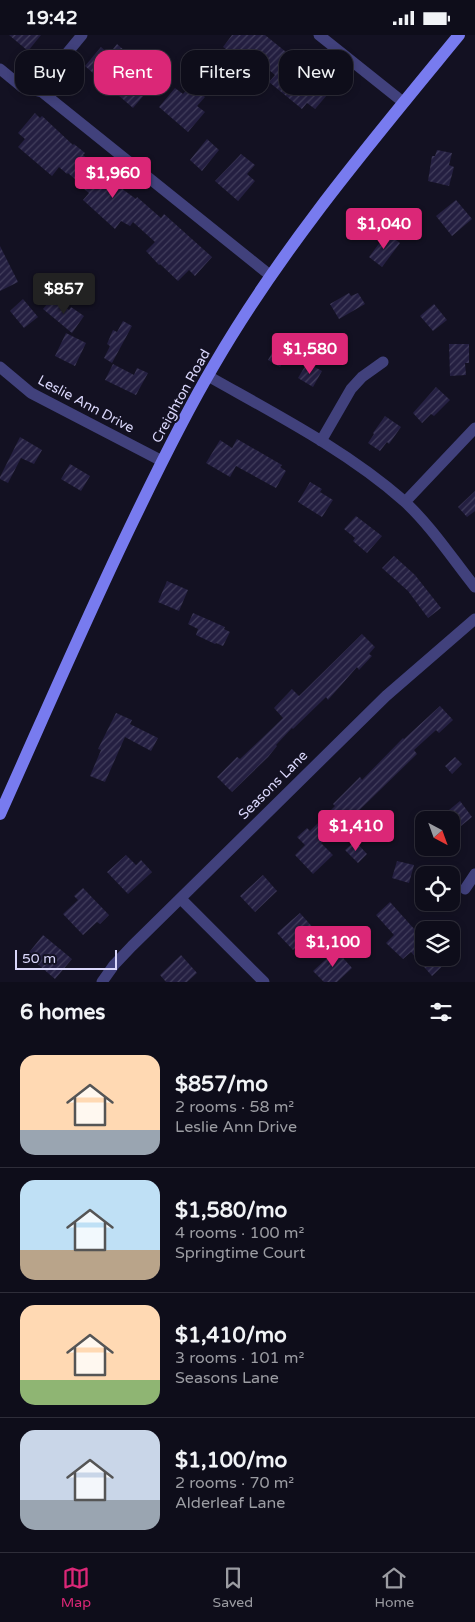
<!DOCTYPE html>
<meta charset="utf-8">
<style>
body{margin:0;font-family:"Varela Round",sans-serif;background:#1c1b27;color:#f1f3f6;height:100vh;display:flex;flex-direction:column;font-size:19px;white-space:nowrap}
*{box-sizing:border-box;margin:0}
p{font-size:16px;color:#9b9ca2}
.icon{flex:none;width:28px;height:28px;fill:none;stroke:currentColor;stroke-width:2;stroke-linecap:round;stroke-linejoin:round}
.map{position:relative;height:947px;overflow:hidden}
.panel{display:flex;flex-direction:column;background:#0e0d1a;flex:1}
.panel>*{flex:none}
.banner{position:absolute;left:15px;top:15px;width:445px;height:45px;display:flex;gap:10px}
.needle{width:32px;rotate:139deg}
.tools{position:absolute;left:415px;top:776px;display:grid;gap:10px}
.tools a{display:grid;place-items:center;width:45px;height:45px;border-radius:10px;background:#0e0d1a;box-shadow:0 2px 8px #0003,0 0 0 1px #2e2d39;font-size:25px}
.scale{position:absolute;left:15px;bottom:12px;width:102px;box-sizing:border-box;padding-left:5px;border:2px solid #d9d6fa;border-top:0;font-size:14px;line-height:18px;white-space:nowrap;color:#d9d6fa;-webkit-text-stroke:4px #131122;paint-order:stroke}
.price{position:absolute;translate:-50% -42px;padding:0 11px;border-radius:5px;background:#db2777;color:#fff;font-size:16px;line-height:32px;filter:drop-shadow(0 1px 2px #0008)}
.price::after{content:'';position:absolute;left:50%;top:30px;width:15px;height:11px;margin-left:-8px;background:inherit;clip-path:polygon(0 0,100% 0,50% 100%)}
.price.on{background:#222;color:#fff}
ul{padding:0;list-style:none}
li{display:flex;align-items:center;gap:15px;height:125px;padding:0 20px}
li+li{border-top:1px solid #2e2d39}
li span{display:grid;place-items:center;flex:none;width:140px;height:100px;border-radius:15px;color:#555}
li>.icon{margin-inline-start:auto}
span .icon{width:60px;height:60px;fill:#fffc;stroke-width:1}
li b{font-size:21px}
h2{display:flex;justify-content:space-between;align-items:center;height:60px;padding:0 20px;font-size:21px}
.chip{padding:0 18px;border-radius:15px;background:#0e0d1a;box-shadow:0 2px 8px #0003,0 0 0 1px #2e2d39;font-size:18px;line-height:45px}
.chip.on{background:#db2777;color:#fff}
.status{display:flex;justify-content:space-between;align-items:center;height:35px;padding:0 25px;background:#0e0d1a;direction:ltr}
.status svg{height:14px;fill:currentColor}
.menu{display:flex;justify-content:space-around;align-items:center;height:70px;border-top:1px solid #2e2d39;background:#0e0d1a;font-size:14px;color:#9b9ca2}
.menu a{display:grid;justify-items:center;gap:2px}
.menu .on{color:#db2777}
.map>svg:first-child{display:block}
.building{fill:url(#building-hatch)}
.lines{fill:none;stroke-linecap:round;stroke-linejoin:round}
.street{stroke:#41417c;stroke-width:11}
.secondary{stroke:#787bef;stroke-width:12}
.labels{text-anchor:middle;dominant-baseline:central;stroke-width:4;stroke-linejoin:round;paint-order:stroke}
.street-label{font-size:14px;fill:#d9d6fa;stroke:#131122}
</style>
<div class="status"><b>19:42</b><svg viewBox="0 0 49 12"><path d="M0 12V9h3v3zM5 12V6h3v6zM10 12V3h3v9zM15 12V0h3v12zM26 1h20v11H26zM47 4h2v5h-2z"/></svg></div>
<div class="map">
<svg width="475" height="947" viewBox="0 0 475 947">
<defs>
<pattern id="building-hatch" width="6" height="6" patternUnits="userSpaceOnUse" patternTransform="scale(1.25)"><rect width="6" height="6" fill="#241f41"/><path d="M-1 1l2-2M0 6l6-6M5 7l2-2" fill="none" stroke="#433f5d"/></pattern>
</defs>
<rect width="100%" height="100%" fill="#131122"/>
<path class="building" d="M 9,0 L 41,0 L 28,16 Z
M 232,0 L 265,0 L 312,38 L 333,53 L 315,74 L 307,68 L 302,74 L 269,47 L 275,40 L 244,14 L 239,23 L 223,12 Z
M 117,9 L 150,38 L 143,47 L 150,53 L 133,73 L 85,31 L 101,12 L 109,19 Z
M 191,50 L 205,62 L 197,71 L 205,77 L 188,97 L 159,72 L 175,53 L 183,59 Z
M 35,78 L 40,83 L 42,81 L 73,110 L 74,109 L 85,118 L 83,120 L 125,156 L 136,164 L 137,162 L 161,183 L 164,179 L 212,222 L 195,241 L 189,235 L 178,246 L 160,229 L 159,230 L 146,216 L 155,207 L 133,187 L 130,191 L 121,186 L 115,194 L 83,165 L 89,158 L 84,154 L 85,153 L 68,138 L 67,139 L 59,132 L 52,141 L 18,112 L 25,104 L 18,98 Z
M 207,104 L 219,115 L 202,136 L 190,125 Z
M 437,115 L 452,118 L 449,130 L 454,132 L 449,151 L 428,146 L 432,121 L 435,121 Z
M 241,119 L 255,130 L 247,139 L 255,146 L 238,166 L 215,146 Z
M 456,165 L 472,184 L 452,201 L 436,181 Z
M 387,198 L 400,208 L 382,232 L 369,222 Z
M 0,211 L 18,247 L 0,256 Z
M 349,258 L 351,261 L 358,258 L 365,269 L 339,284 L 330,269 Z
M 53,262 L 69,275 L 71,272 L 84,281 L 72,298 L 43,274 Z
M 23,264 L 38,282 L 24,293 L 10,276 Z
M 434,269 L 447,285 L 433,296 L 420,281 Z
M 123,286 L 132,291 L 112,328 L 104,323 L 110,311 L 107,309 L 113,295 L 117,297 Z
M 66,298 L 86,308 L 75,331 L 55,321 Z
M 278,307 L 291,314 L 280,332 L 268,325 Z
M 449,309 L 469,309 L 469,328 L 465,328 L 466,340 L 450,341 Z
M 307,328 L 322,336 L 313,352 L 298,343 Z
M 113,329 L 134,340 L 137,333 L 148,338 L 136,360 L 105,345 Z
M 436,352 L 450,365 L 434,381 L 431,379 L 422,388 L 413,378 Z
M 385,381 L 401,392 L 389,409 L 387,407 L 380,416 L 368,408 L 374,399 L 373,398 Z
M 20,402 L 42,415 L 34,429 L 21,423 L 8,448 L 0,444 L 0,442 Z
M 237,404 L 282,430 L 280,432 L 286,436 L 276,453 L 236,431 L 230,442 L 206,428 L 220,405 L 232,413 Z
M 70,429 L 90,441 L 81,456 L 61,444 Z
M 310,447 L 322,454 L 320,457 L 333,465 L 322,482 L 298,467 Z
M 475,456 L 475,476 L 467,482 L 458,472 Z
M 356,481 L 382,501 L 367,518 L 353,506 L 355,503 L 344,494 Z
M 394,521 L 415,540 L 441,573 L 428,583 L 408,556 L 382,533 Z
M 167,546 L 188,555 L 179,576 L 158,567 Z
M 193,578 L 225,592 L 224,594 L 230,597 L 223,611 L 216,608 L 215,609 L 196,600 L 198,594 L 188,589 Z
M 362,599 L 375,612 L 369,619 L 372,621 L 359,635 L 357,632 L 328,665 L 326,662 L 293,694 L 292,693 L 276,710 L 277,711 L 268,722 L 232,757 L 217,742 L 237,722 L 240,724 L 283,683 L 274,673 L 292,654 L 299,661 Z
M 440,671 L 453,685 L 439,698 L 436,695 L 414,715 L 417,719 L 341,793 L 339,790 L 321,808 L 333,820 L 313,839 L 295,820 L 305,810 L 297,802 L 307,793 L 310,796 L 335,771 L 333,769 L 360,742 L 362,745 L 403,703 L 404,704 Z
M 116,678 L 132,685 L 130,689 L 158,703 L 151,716 L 125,702 L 105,747 L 90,741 L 101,715 L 98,714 Z
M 455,722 L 462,729 L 452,739 L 445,731 Z
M 460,766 L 472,782 L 451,799 L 451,785 L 437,785 Z
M 355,806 L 367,819 L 358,828 L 345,815 Z
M 126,820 L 136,830 L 141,825 L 152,837 L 128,859 L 107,837 Z
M 397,826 L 414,830 L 409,848 L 392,843 Z
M 263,840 L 277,856 L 255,877 L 240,861 Z
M 83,853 L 109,880 L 100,889 L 97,887 L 83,900 L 63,879 L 78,865 L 74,861 Z
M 390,867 L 424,905 L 424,922 L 452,922 L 432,941 L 411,917 L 403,924 L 386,908 L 394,900 L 376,880 Z
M 300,878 L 315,895 L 293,915 L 277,898 Z
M 43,900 L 72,924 L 55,944 L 27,920 Z
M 336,915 L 352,933 L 337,947 L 324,947 L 313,936 Z
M 181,920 L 197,938 L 187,947 L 166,947 L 160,940 Z"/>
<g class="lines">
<path class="street" d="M 319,0 L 403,67
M 0,34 L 22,52 L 42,57 L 271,241
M 22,52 L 58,29 L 82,0
M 0,332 L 31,358 L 162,426
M 208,341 C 275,379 346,415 404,466 C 431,491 452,523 475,552
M 321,406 L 351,354 L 362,342 L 383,327
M 405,467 L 475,393
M 465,854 L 475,839
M 181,864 L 264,947
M 102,947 L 114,930 L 132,911 L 386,661 L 475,584"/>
<path class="secondary" d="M 0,779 C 44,681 87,581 134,484 C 159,432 185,379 214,330 C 283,211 372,106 459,0"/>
</g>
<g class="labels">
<g class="street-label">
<text transform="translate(181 361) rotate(-61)">Creighton Road</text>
<text transform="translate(86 369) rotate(28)">Leslie Ann Drive</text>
<text transform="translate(273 750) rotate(-45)">Seasons Lane</text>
</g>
</g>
</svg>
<div class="tools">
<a><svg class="needle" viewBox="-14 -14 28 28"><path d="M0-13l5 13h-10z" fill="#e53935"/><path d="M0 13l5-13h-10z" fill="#9b9ca2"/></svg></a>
<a><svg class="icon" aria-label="locate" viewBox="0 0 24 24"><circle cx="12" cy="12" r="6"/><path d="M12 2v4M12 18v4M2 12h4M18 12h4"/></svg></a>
<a><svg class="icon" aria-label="layers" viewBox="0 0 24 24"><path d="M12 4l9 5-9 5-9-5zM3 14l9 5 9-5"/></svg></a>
</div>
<div class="scale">50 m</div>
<b class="price" style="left:113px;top:164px">$1,960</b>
<b class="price" style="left:384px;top:215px">$1,040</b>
<b class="price on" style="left:64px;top:280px">$857</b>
<b class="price" style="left:310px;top:340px">$1,580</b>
<b class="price" style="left:356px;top:817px">$1,410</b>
<b class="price" style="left:333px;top:933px">$1,100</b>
<div class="banner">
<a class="chip">Buy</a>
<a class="chip on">Rent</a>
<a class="chip">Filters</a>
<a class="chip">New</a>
</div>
</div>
<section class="panel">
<h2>6 homes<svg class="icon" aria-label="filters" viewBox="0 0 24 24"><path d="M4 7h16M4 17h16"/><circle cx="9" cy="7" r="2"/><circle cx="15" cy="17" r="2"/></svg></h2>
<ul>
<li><span style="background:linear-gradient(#ffd9b3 75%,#9aa5b1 0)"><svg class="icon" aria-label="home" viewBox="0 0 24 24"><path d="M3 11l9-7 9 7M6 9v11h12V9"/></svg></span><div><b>$857/mo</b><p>2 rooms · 58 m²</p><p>Leslie Ann Drive</p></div></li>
<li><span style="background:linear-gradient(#bfe0f5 70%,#b9a48a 0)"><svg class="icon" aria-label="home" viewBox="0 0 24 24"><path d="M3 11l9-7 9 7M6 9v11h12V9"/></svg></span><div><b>$1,580/mo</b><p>4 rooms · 100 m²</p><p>Springtime Court</p></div></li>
<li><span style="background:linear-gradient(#ffd9b3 75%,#8fb573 0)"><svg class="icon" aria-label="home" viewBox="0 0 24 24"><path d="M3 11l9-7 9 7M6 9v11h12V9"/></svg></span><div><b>$1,410/mo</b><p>3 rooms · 101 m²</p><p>Seasons Lane</p></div></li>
<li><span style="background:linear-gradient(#c9d6e8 70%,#9aa5b1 0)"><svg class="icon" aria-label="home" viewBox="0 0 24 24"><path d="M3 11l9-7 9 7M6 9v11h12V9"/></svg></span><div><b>$1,100/mo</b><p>2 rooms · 70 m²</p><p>Alderleaf Lane</p></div></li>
</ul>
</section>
<nav class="menu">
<a class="on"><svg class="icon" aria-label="map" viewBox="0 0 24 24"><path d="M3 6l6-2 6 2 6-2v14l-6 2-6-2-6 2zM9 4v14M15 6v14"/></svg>Map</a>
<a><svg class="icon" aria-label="saved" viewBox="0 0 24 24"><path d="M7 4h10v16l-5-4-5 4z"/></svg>Saved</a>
<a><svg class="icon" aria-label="home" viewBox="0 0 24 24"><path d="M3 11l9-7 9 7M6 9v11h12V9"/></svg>Home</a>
</nav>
